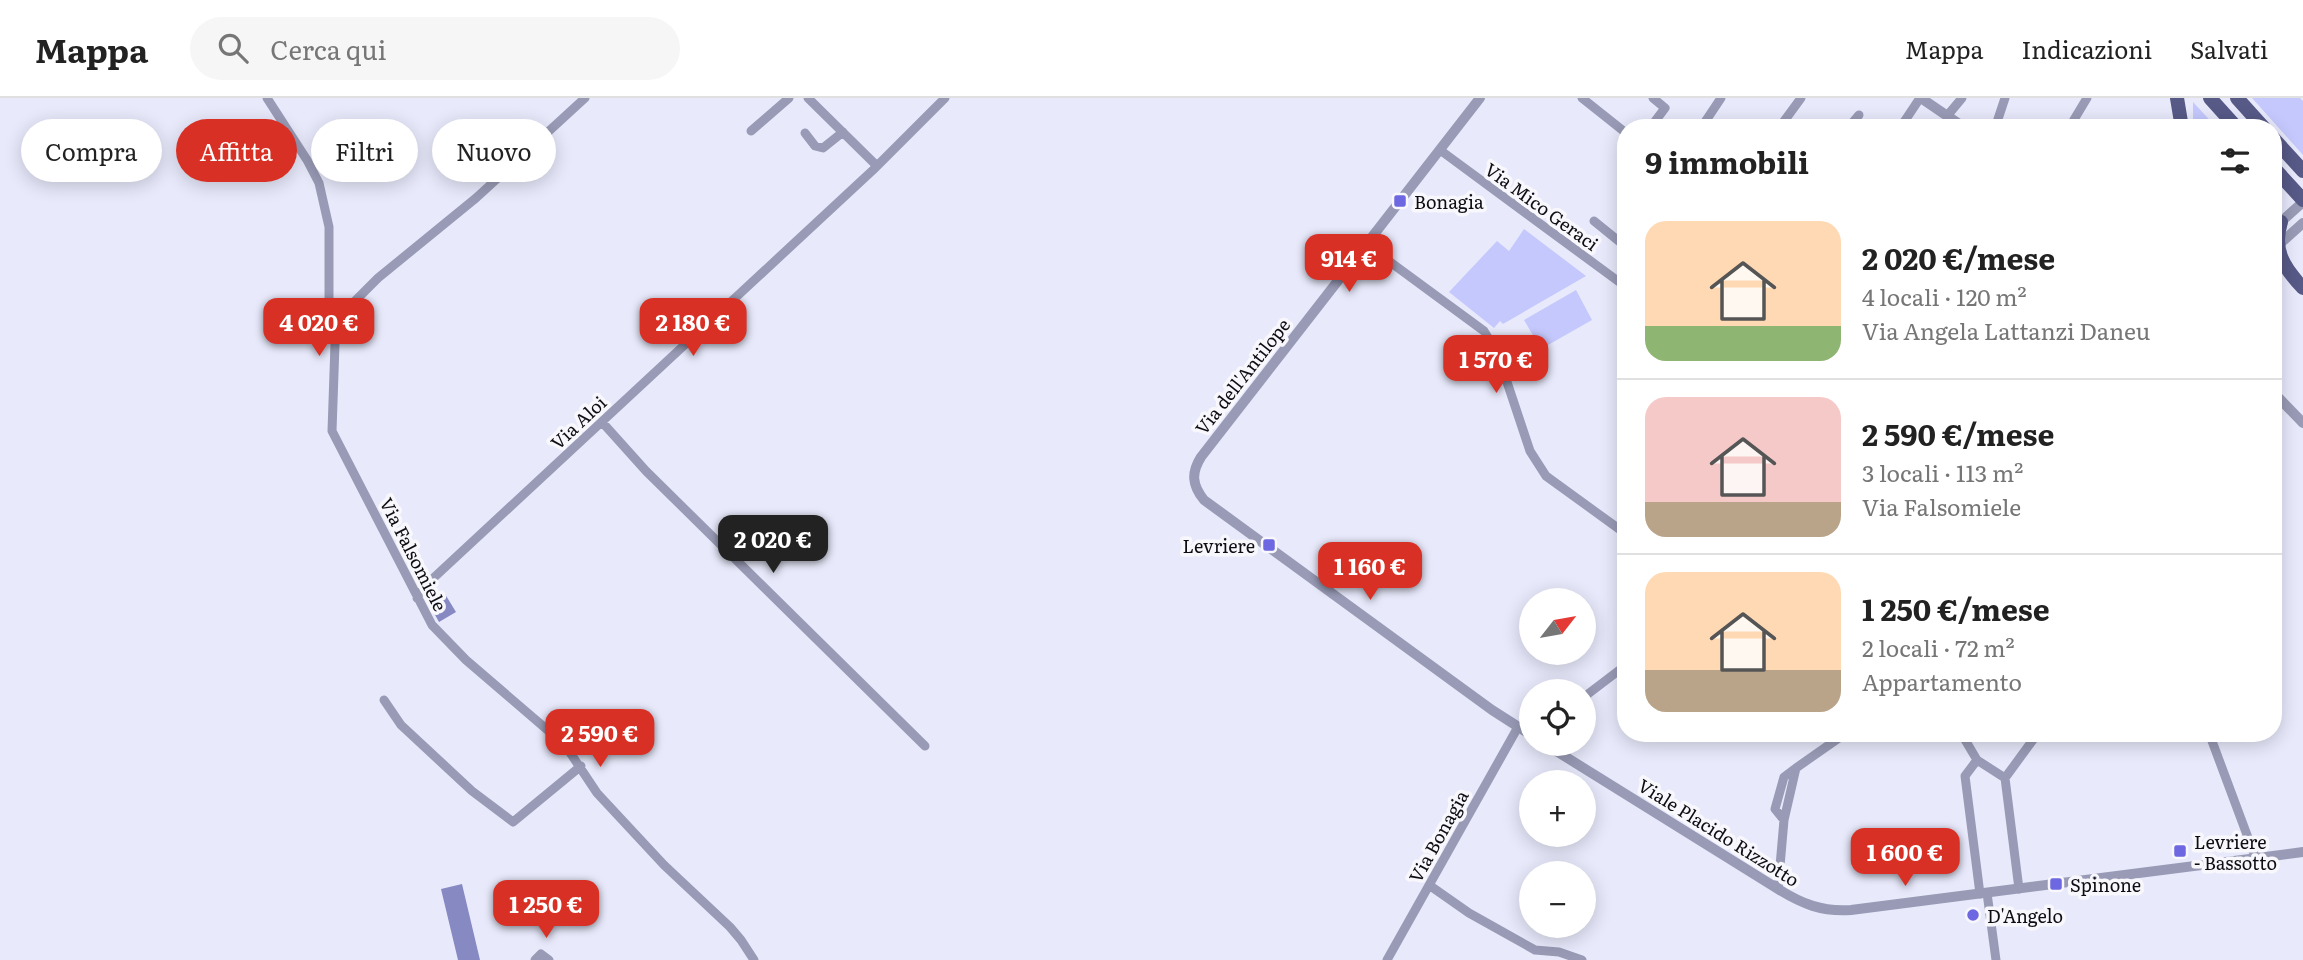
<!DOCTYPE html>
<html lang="it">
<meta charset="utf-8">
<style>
body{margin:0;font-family:Literata,serif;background:#f6f6f6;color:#222;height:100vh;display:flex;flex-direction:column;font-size:26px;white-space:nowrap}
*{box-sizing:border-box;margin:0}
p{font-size:23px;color:#767676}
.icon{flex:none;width:38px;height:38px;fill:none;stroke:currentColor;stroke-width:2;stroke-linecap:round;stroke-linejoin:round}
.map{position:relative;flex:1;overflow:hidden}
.details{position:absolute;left:1617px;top:21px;width:665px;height:623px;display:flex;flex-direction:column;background:#fff;border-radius:28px;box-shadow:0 4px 18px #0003}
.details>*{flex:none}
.banner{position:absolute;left:21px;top:21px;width:665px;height:63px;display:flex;gap:14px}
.needle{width:46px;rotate:59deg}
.controls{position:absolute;left:1519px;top:490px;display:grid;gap:14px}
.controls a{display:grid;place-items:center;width:77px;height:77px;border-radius:50%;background:#fff;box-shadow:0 4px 18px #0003;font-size:35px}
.price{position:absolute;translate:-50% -60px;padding:0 16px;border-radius:14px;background:#d93025;color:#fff;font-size:23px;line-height:46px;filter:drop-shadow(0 2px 4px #0008)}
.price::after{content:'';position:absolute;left:50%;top:42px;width:21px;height:16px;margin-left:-10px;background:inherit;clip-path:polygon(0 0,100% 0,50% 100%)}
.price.on{background:#222;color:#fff}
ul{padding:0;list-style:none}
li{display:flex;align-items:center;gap:21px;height:175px;padding:0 28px}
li+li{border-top:2px solid #e0e0e0}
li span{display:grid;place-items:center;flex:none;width:196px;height:140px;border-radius:21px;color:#555}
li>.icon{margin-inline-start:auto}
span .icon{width:84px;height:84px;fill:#fffc;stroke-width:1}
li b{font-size:30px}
h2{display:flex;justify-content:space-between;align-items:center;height:84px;padding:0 28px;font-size:30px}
.chip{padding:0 24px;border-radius:32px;background:#fff;box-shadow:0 4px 18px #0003;font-size:24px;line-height:63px}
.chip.on{background:#d93025;color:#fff}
header{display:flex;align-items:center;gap:42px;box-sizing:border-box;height:98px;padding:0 35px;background:#fff;border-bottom:2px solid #e0e0e0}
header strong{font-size:33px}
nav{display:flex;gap:38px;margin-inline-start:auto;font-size:24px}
.search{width:490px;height:63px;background:#f6f6f6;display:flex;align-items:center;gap:18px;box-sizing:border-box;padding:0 24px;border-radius:38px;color:#767676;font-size:26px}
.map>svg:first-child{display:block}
.green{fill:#c4c8fc}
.water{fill:#8689c2}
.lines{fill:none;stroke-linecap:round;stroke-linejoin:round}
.minor{stroke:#999bb6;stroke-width:9}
.tertiary{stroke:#999bb6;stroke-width:10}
.primary{stroke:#575987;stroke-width:14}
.poi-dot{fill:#6d68e2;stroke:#f8f8fc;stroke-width:2.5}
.labels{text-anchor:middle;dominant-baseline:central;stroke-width:7;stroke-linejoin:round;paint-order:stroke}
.poi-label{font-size:18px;fill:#0d0d13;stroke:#f8f8fc;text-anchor:start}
.street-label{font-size:18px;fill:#0d0d13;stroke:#f8f8fc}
</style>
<header>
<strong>Mappa</strong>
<div class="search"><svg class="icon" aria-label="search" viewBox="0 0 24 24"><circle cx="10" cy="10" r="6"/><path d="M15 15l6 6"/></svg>Cerca qui</div>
<nav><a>Mappa</a><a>Indicazioni</a><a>Salvati</a></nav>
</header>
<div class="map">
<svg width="2303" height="862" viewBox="0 0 2303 862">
<rect width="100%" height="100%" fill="#e8eafc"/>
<path class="green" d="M 2252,0 L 2300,0 L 2303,3 L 2303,57 Z
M 2193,4 L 2217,30 L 2193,30 Z
M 1524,131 L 1586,178 L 1503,226 L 1500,223 L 1494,230 L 1449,194 L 1497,143 L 1509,153 Z
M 1576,192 L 1592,222 L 1541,251 L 1524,222 Z"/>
<path class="water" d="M 445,496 L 456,514 L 439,524 L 429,506 Z
M 462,786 L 480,862 L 458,862 L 441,791 Z"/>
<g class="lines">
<path class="minor" d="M 267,0 L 307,62 L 319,85 L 329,129 L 329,205 L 335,246 L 332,333 L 432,527 L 466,562 L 565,647 L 597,695 L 664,767 L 730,829 L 741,842 L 754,862
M 808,0 L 877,68
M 1582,0 L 1626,35
M 1947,18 L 1962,0
M 1650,30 L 1665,10 L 1653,0
M 1701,30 L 1721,0
M 1779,30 L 1801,0
M 1848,30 L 1859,17
M 1900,30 L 1920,0
M 1995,30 L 2005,0
M 2069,30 L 2087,0
M 751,33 L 789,0
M 805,35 L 815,48 L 823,50 L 843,34
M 1440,52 L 1626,189
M 1594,123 L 1626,149
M 1367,147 L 1484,233 L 1497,254 L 1530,353 L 1546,378 L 1626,436
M 332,226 L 378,180 L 476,100 L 585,0
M 602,324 L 646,373 L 925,648
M 417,500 L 427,486 L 873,72 L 945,0
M 1584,599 L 1626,567
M 384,602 L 401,627 L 472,693 L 513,724 L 581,668
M 1961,635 L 1977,662 L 2005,680 L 2019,791
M 2209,635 L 2256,761
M 1977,662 L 1965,678 L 1980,796
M 2005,680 L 2038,635
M 1784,722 L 1775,711 L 1784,679 L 1796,670
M 1429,787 L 1469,815 L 1535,852 L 1559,854 L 1582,862
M 1778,791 L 1784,722 L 1796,670 L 1846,635
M 1987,795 L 1996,862
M 535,862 L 541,856 L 549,862
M 1387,862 L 1518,629"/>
<path class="tertiary" d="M 1480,0 L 1201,359 C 1191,375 1192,387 1204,402 L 1492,612 L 1531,637
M 1921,0 L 1965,30
M 2275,129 L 2303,104
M 2275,150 L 2303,125
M 2273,294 L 2303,325
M 1545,646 L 1778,791 C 1802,806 1822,814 1851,812 L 2303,754"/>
<path class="primary" d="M 2177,0 L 2182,30
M 2210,0 L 2237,30
M 2237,0 L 2264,30
M 2273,40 L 2303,73
M 2273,69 L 2303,102
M 2281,124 C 2272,152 2284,170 2303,190"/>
</g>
<g class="poi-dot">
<rect x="1393" y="96" width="14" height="14" rx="3.5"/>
<rect x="1262" y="440" width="14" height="14" rx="3.5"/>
<rect x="2173" y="746" width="14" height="14" rx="3.5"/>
<rect x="2049" y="779" width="14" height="14" rx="3.5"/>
<circle cx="1973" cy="817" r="7"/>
</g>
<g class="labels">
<g class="poi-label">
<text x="1414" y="103">Bonagia</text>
<text x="1255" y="447" text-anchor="end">Levriere</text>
<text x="2194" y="743">Levriere<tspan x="2194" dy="21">- Bassotto</tspan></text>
<text x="2070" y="786">Spinone</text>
<text x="1987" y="817">D'Angelo</text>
</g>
<g class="street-label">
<text transform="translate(1542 108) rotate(36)">Via Mico Geraci</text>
<text transform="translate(1242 278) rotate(-52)">Via dell'Antilope</text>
<text transform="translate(578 324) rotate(-43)">Via Aloi</text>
<text transform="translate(414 456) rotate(63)">Via Falsomiele</text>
<text transform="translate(1719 734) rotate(32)">Viale Placido Rizzotto</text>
<text transform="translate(1438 738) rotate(-61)">Via Bonagia</text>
</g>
</g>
</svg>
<div class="controls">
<a><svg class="needle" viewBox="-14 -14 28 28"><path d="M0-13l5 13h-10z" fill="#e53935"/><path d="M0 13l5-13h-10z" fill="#767676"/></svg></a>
<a><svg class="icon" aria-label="locate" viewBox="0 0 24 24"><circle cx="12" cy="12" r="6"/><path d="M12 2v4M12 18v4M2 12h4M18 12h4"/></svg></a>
<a>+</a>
<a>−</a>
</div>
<b class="price" style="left:1349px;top:196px">914 €</b>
<b class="price" style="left:319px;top:260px">4 020 €</b>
<b class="price" style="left:693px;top:260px">2 180 €</b>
<b class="price" style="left:1496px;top:297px">1 570 €</b>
<b class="price on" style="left:773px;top:477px">2 020 €</b>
<b class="price" style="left:1370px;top:504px">1 160 €</b>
<b class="price" style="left:600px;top:671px">2 590 €</b>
<b class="price" style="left:1905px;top:790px">1 600 €</b>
<b class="price" style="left:546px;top:842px">1 250 €</b>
<div class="banner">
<a class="chip">Compra</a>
<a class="chip on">Affitta</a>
<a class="chip">Filtri</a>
<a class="chip">Nuovo</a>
</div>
<section class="details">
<h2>9 immobili<svg class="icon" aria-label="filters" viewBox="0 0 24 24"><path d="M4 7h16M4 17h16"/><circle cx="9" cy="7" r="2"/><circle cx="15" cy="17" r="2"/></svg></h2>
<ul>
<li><span style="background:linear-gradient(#ffd9b3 75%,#8fb573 0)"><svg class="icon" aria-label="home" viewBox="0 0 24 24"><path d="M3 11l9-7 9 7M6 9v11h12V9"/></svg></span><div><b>2 020 €/mese</b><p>4 locali · 120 m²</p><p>Via Angela Lattanzi Daneu</p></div></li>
<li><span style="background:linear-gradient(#f6c9c9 75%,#b9a48a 0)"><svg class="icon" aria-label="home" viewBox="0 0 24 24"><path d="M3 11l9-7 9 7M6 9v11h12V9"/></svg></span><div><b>2 590 €/mese</b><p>3 locali · 113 m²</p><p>Via Falsomiele</p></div></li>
<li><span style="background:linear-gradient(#ffd9b3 70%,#b9a48a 0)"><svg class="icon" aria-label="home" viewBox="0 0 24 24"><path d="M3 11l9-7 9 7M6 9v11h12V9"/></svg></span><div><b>1 250 €/mese</b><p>2 locali · 72 m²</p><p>Appartamento</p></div></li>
</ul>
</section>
</div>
